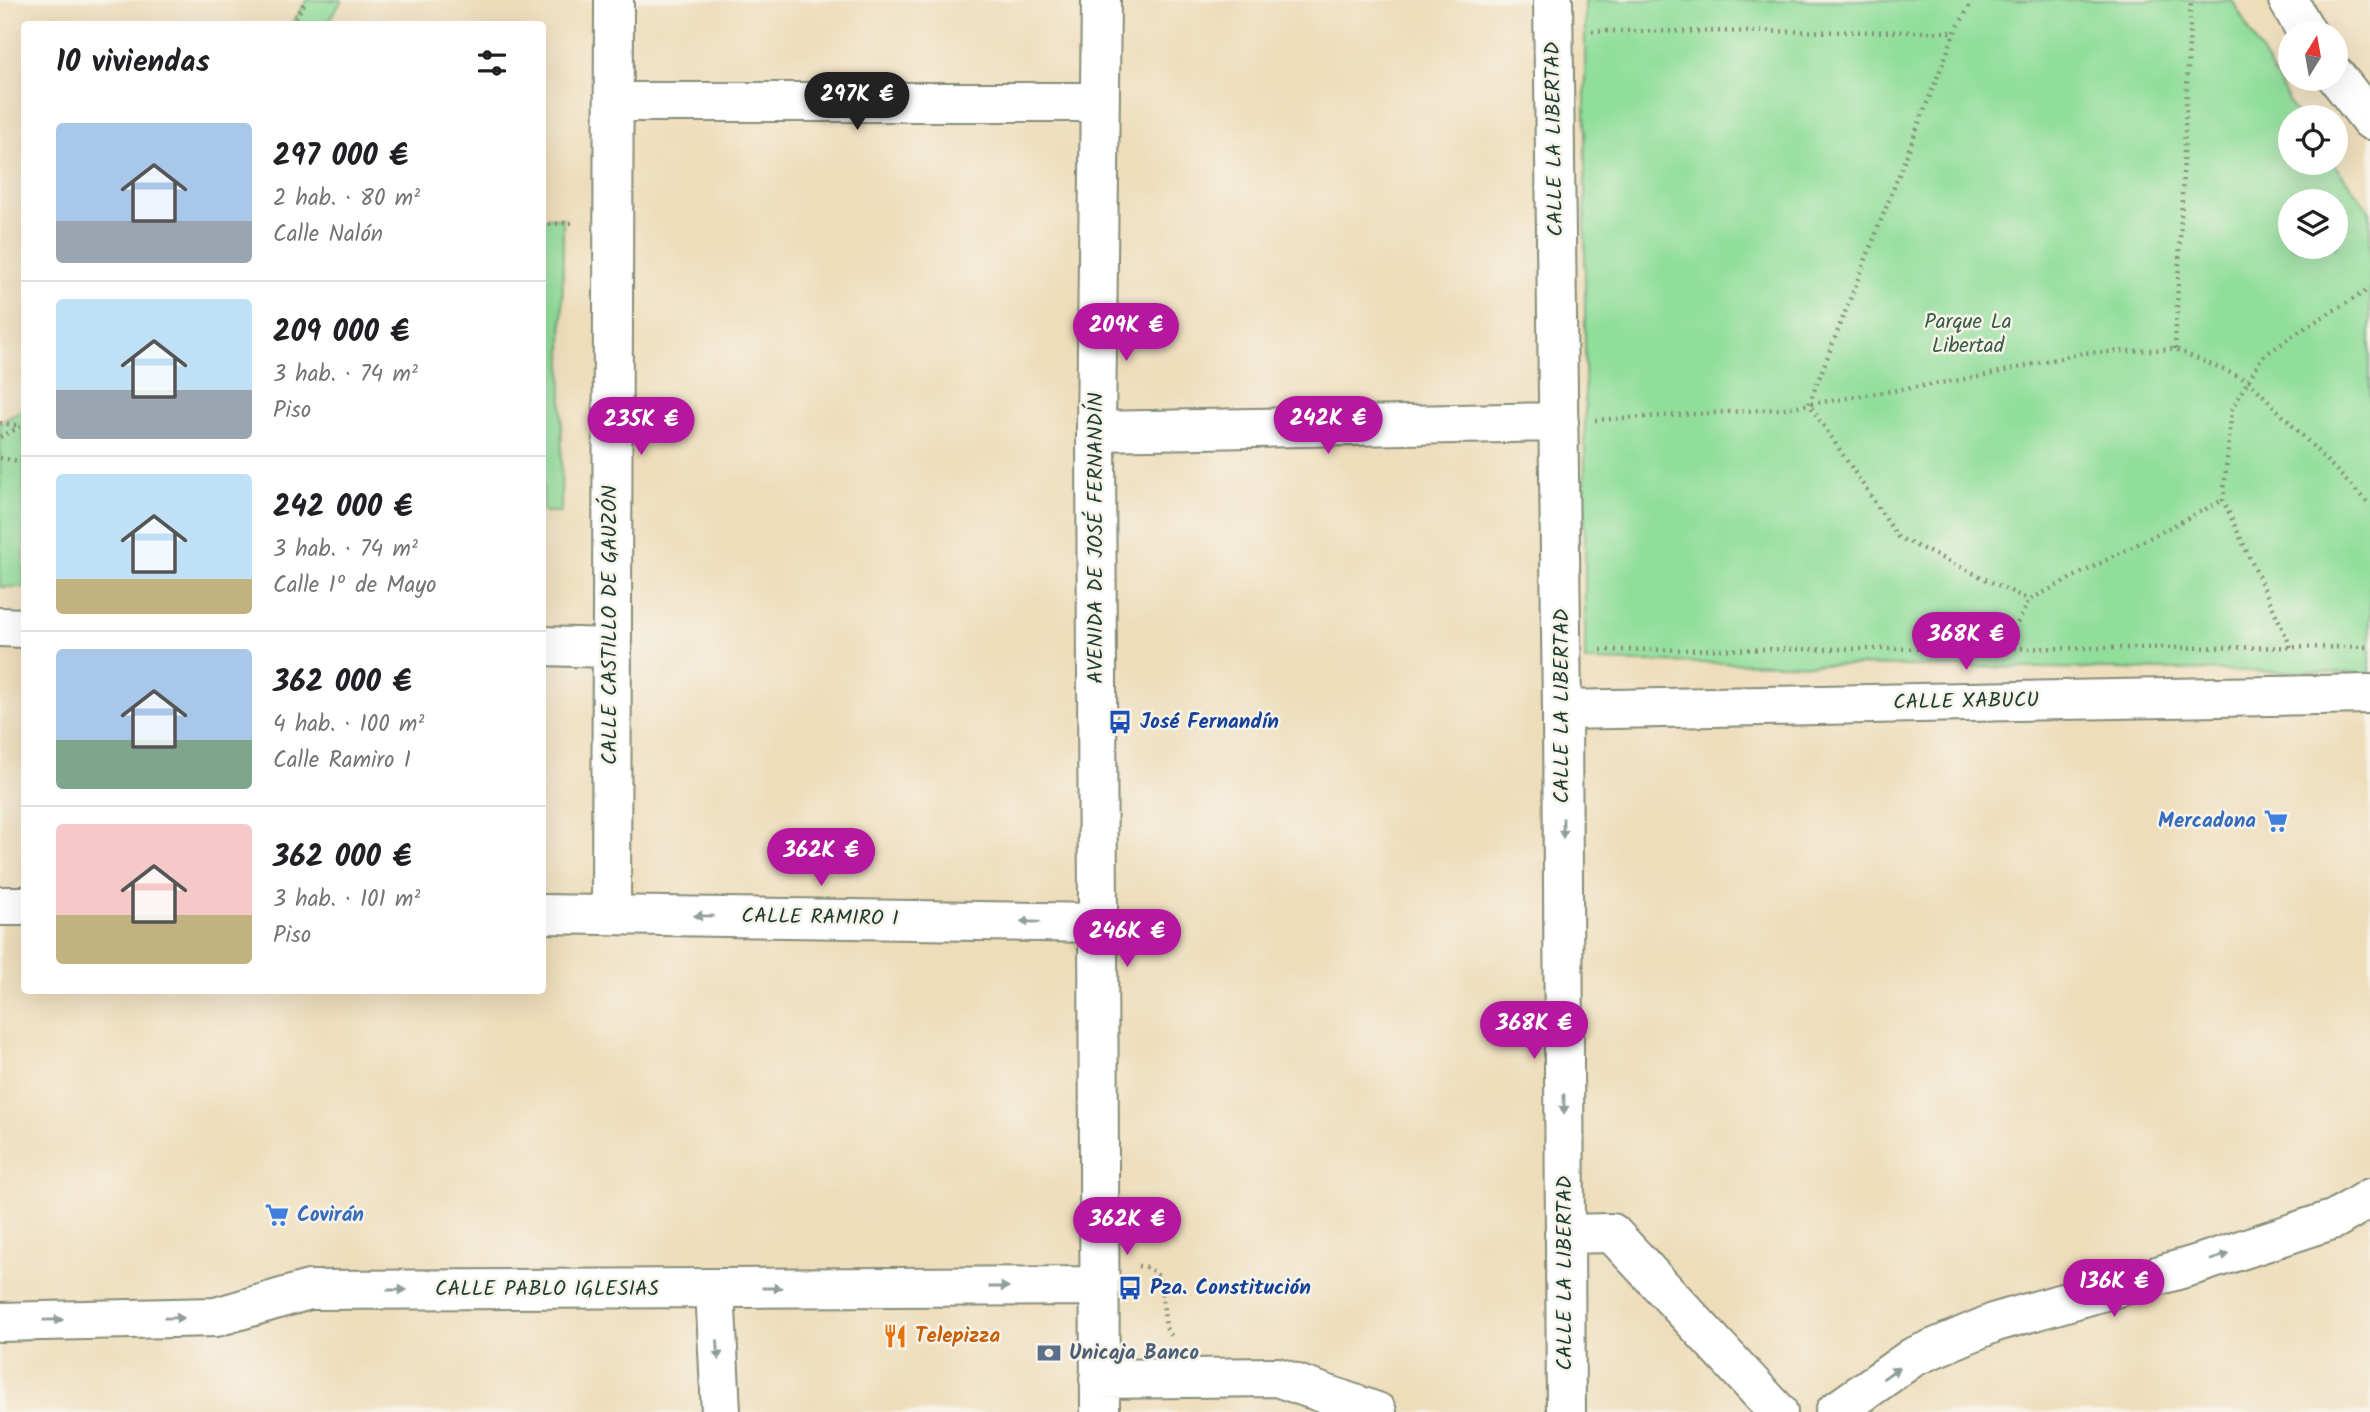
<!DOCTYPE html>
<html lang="es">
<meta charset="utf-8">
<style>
body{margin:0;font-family:Kalam,sans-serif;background:#f6f6f6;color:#202124;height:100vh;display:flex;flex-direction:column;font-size:26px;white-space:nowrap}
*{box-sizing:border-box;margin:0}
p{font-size:23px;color:#757577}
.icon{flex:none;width:38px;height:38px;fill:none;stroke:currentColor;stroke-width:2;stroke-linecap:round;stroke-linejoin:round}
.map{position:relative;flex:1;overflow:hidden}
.side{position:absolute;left:21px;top:21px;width:525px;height:973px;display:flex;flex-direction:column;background:#fff;border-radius:7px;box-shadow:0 7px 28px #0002}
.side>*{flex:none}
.needle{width:46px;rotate:11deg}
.buttons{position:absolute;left:2278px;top:21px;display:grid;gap:14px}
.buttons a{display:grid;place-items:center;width:70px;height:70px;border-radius:50%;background:#fff;box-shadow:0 7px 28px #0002;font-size:35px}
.price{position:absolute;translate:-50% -60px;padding:0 16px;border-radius:24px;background:#b5179e;color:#fff;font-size:23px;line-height:46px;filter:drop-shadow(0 2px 4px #0008)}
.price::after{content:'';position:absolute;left:50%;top:42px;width:21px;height:16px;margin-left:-10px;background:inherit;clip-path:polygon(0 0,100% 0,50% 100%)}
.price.selected{background:#222;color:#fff}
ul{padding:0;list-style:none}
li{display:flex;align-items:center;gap:21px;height:175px;padding:0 35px}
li+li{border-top:2px solid #e0e0e0}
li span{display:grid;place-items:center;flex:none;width:196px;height:140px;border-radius:7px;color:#555}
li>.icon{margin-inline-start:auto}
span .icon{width:84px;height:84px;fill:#fffc;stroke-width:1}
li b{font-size:30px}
h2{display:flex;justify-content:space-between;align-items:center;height:84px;padding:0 35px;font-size:30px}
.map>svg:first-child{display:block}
.green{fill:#91de9b;stroke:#588e68;stroke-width:2;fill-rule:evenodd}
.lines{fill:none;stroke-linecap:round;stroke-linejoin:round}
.minor-casing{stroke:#868d78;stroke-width:42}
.path{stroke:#868d78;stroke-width:4.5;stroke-dasharray:2 5;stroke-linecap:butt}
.minor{stroke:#fff;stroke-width:38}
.oneway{fill:#8f9e9a}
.labels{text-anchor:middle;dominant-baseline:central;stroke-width:5;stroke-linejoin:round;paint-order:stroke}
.street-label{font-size:21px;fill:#1f3d34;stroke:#f7f3e8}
.park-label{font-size:21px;fill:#365d49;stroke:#f7f3e8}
.transit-label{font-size:21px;font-weight:bold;fill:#164399;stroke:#f7f3e8;text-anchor:start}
.shop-label{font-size:21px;font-weight:bold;fill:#366cbe;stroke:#f7f3e8;text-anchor:end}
.food-label{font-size:21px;font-weight:bold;fill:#c56008;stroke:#f7f3e8;text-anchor:start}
.service-label{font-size:21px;font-weight:bold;fill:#4e5e75;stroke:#f7f3e8;text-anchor:start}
</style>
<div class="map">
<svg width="2370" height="1412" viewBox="0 0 2370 1412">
<rect width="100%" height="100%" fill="#f7f3e8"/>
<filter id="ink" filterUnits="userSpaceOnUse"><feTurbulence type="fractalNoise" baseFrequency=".0143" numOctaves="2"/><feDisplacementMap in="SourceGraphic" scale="14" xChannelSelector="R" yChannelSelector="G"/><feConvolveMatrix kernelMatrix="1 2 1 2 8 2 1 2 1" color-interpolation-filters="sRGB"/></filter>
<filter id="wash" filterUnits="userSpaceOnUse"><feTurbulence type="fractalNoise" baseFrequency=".00686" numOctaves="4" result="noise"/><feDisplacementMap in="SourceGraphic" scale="28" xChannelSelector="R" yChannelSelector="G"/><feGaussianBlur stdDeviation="1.57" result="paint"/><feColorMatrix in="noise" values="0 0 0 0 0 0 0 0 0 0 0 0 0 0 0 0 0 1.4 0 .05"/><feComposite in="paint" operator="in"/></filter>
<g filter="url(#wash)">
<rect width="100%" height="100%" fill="#edb"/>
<path class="green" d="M 307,0 L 342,0 L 327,24 L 292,24 Z
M 1585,0 L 2232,0 L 2298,117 L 2291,117 L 2291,163 L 2333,163 L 2370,211 L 2370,673 L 1585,661 ZM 2291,201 L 2336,201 L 2336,247 L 2291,247 Z
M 543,218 L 563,218 L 561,512 L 543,512 Z
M 24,409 L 24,587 L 0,587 L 0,423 Z"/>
</g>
<g filter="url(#ink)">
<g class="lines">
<g class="minor-casing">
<path id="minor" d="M 1553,0 L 1562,710 L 1566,1412
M 2288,0 L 2307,33
M 2336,76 L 2370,120
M 615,102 L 1098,102
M 1096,431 L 1559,422
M 0,627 L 24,628
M 542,646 L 609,648
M 1562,710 L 2370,694
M 0,906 L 24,906
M 542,914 L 1098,923
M 611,915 L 614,0
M 1564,1234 L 1612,1233 L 1778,1412
M 715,1288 L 721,1412
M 0,1322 L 216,1317 L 309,1290 L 1098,1286
M 1099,1379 L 1277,1377 L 1377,1412
M 1100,1412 L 1096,431 L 1101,0
M 1835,1412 L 1913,1357 L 1996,1322 L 2195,1265 L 2335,1219 L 2370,1198"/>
</g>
<path class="path" d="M 1973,0 L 1955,32 L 1809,404 L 1898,537 L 2029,600
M 292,24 L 306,0
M 1592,31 L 1955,32
M 542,224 L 573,223
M 2175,349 L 2191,0
M 1595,420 L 1779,409 L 1978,377 L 2082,353 L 2175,349 L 2249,381 L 2370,505
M 0,423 L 21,426
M 0,437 L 24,425
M 0,458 L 24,462
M 2291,647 L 2223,500 L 2232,409 L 2262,357 L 2306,327 L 2370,289
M 2005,648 L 2029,600 L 2223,500
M 1601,650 L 2370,647
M 1138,1266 L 1147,1267 L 1160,1277 L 1166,1328 L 1173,1338"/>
<use href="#minor" class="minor"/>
</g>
<defs><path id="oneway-solid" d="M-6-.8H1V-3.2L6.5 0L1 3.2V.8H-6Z" transform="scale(1.75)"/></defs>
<g class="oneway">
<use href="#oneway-solid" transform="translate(1563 828) rotate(90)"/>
<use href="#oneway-solid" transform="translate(704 916) rotate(-179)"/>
<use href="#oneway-solid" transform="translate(1030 922) rotate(-179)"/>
<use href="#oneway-solid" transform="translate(1564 1104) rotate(90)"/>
<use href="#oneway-solid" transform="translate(2220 1257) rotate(-18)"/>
<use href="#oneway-solid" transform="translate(999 1287)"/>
<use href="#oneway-solid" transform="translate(772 1288)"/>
<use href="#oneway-solid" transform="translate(397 1290)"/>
<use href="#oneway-solid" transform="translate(174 1318) rotate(-1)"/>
<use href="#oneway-solid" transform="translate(53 1320) rotate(-1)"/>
<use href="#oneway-solid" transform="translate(718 1350) rotate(87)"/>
<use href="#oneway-solid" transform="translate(1891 1373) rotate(-35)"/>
</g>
</g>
<defs>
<g id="bus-bare" transform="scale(1.89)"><path d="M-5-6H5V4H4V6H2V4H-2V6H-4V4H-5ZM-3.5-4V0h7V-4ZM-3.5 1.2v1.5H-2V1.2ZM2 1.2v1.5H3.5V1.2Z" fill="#1a4fb4" stroke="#f7f3e8" stroke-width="2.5" paint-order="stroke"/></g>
<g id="supermarket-bare" transform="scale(1.89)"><path d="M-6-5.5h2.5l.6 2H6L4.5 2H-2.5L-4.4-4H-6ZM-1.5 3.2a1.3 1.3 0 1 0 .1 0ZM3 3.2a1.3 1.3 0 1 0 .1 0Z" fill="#3f7fe0" stroke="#f7f3e8" stroke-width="2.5" paint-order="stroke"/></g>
<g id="restaurant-bare" transform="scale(1.89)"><path d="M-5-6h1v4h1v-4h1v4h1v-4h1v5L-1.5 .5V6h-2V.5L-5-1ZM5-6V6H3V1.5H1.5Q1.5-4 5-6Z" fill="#e8710a" stroke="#f7f3e8" stroke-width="2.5" paint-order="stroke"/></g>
<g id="bank-bare" transform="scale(1.89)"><path d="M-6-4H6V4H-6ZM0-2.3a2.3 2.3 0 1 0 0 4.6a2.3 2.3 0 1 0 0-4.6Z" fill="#5c6f8a" stroke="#f7f3e8" stroke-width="2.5" paint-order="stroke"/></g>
</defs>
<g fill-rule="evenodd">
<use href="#bus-bare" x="1120" y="722"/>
<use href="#supermarket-bare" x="2276" y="821"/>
<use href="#supermarket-bare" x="277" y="1215"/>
<use href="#bus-bare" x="1130" y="1288"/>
<use href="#restaurant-bare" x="895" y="1336"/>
<use href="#bank-bare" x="1049" y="1353"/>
</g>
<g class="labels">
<g class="street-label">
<text transform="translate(1555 139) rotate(-91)">CALLE LA LIBERTAD</text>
<text transform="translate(1096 538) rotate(-90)">AVENIDA DE JOSÉ FERNANDÍN</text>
<text transform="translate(610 625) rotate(-90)">CALLE CASTILLO DE GAUZÓN</text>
<text transform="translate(1966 702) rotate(-1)">CALLE XABUCU</text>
<text transform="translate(1562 706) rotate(-90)">CALLE LA LIBERTAD</text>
<text transform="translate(820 918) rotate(1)">CALLE RAMIRO I</text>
<text transform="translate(1565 1273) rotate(-90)">CALLE LA LIBERTAD</text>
<text x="547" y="1289">CALLE PABLO IGLESIAS</text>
</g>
<g class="park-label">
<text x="1968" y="322">Parque La<tspan x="1968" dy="24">Libertad</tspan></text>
</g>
<g class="transit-label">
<text x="1140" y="722">José Fernandín</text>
<text x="1150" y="1288">Pza. Constitución</text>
</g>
<g class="shop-label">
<text x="2256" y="821">Mercadona</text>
<text x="297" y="1215" text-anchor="start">Covirán</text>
</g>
<g class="food-label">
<text x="915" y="1336">Telepizza</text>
</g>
<g class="service-label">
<text x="1069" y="1353">Unicaja Banco</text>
</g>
</g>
</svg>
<div class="buttons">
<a><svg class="needle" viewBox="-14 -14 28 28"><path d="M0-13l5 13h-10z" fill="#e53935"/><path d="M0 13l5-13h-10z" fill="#757577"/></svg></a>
<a><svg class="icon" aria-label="locate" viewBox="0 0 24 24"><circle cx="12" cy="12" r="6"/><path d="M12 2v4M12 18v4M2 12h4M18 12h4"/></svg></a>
<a><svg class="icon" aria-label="layers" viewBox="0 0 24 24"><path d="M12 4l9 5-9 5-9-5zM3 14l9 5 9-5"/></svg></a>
</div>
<b class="price selected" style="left:857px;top:132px">297K €</b>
<b class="price" style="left:1126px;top:363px">209K €</b>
<b class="price" style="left:1328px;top:456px">242K €</b>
<b class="price" style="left:641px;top:457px">235K €</b>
<b class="price" style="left:1966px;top:672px">368K €</b>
<b class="price" style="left:821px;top:888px">362K €</b>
<b class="price" style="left:1127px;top:969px">246K €</b>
<b class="price" style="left:1534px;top:1061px">368K €</b>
<b class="price" style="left:1127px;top:1257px">362K €</b>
<b class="price" style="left:2114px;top:1319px">136K €</b>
<section class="side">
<h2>10 viviendas<svg class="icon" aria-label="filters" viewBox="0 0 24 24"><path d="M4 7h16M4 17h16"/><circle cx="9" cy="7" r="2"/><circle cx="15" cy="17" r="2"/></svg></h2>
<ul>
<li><span style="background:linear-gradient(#a9c7e8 70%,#9aa5b1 0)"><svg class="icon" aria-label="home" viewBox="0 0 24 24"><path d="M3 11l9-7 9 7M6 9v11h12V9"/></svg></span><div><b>297 000 €</b><p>2 hab. · 80 m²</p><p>Calle Nalón</p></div></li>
<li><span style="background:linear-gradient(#bfe0f5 65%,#9aa5b1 0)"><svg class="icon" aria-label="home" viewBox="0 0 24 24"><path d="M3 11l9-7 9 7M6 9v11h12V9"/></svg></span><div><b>209 000 €</b><p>3 hab. · 74 m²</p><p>Piso</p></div></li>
<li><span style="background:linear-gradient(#bfe0f5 75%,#c2b280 0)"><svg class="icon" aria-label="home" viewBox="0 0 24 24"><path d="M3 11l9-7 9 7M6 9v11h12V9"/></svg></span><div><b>242 000 €</b><p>3 hab. · 74 m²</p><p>Calle 1º de Mayo</p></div></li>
<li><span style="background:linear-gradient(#a9c7e8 65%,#7fa58c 0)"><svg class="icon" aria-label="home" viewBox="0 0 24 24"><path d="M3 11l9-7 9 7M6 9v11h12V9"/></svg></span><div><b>362 000 €</b><p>4 hab. · 100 m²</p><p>Calle Ramiro I</p></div></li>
<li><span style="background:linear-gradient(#f6c9c9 65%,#c2b280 0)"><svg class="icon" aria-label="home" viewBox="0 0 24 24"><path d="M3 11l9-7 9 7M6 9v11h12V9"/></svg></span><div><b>362 000 €</b><p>3 hab. · 101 m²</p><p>Piso</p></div></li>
</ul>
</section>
</div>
